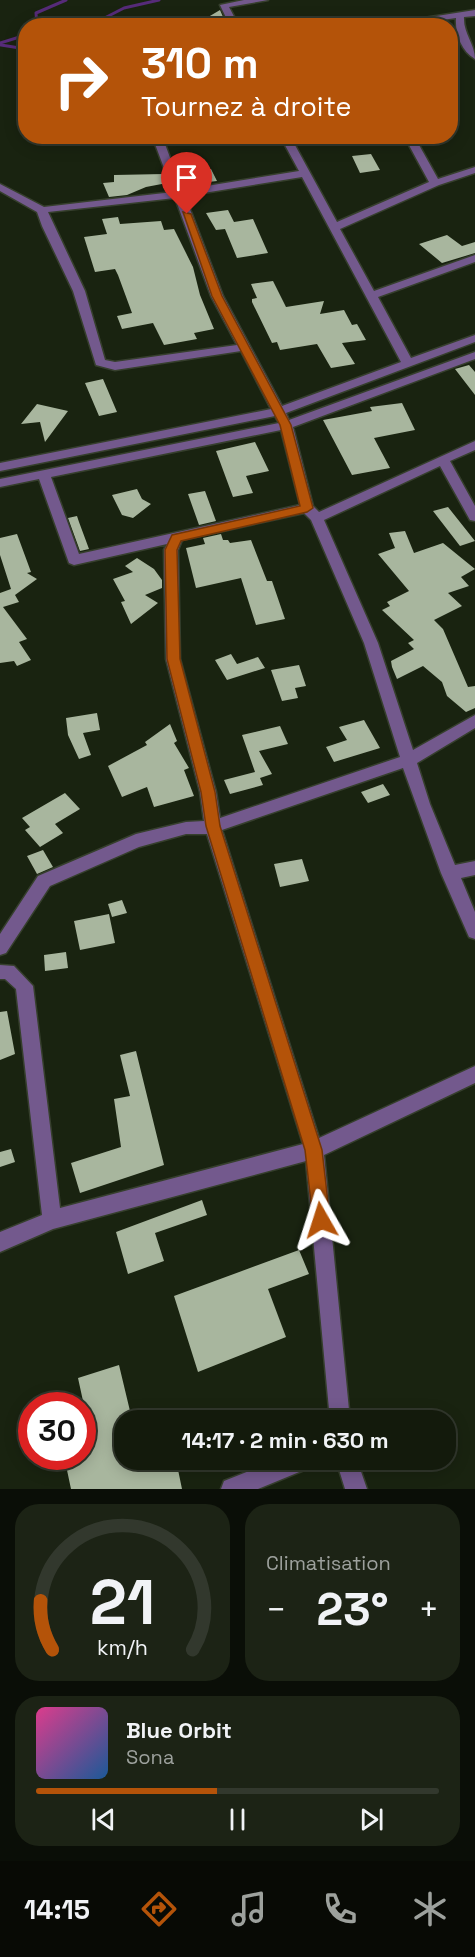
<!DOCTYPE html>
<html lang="fr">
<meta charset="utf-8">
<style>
:root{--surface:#131a0c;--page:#1c2315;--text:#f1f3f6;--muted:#9da19d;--line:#32382d;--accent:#b45309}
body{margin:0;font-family:"Space Grotesk",sans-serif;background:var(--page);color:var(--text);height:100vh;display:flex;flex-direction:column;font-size:22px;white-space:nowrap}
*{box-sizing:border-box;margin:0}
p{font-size:20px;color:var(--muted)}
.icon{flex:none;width:33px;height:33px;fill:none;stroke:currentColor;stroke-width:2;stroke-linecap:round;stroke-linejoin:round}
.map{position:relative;height:1489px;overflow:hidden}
.details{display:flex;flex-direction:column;gap:15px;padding:15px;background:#0a0e07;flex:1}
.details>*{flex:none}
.banner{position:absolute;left:18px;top:18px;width:440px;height:126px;border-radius:24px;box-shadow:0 3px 15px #0003,0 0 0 2px var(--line);background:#b45309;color:#fff;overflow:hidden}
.speed{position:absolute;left:18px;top:1392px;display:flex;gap:12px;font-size:30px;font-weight:700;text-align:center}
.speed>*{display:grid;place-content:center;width:78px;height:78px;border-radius:50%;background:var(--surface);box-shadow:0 3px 15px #0003,0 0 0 2px var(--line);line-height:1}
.speed .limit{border:9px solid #d22;background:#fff;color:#111}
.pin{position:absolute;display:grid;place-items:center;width:51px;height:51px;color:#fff;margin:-62px -26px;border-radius:50% 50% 50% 0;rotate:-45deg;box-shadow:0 0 6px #0007}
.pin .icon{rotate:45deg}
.me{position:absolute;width:66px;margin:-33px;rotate:354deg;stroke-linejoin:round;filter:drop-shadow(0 0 4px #0008)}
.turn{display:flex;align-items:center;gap:21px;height:126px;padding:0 24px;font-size:27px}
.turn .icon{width:78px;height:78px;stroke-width:2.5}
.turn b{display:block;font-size:42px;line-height:51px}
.big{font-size:45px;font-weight:800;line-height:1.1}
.details .widget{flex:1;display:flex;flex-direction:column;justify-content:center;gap:9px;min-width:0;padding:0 21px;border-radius:24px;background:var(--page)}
.details .dial{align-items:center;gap:0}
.dial svg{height:156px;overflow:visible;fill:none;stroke:var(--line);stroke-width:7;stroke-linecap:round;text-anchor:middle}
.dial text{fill:var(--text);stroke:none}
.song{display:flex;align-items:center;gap:18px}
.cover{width:72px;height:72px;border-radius:9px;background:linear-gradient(135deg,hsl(330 70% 55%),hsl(210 70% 35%))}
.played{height:6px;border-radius:3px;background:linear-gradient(90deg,var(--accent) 45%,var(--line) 45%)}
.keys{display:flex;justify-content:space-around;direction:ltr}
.heat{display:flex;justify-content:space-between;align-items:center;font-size:33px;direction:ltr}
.details .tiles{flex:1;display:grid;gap:15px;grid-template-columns:1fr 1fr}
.widget:last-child{grid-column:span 2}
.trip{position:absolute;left:114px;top:1410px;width:342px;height:60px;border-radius:24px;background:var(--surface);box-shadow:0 3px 15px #0003,0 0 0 2px var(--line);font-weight:800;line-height:60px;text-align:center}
.menu{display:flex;height:96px;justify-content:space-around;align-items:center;background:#080a05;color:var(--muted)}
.menu .icon{width:42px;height:42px}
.menu .selected{color:var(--accent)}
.menu b{font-size:27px;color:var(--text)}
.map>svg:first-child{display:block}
</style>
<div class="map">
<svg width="475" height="1489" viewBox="0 0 475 1489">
<rect width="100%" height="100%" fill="#192310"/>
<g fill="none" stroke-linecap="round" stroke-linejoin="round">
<path stroke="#562b79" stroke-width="3" d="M37 26 36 13 66 0
M89 26 124 8 159 0
M0 43 26 35
M1 45 26 49"/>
</g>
<path fill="#a8b69e" d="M220 10 227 26H193Z
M371 154 380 170 360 173 352 156Z
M211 169 217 181 200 183 194 171Z
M164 174 167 183 146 187 127 195 109 197 103 183 114 182V175Z
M228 210 234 222 253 219 268 253 237 258 225 229 216 230 206 213Z
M118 217 120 224 161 221 164 230 174 229 193 267 200 295 214 329 194 333 197 339 164 345 153 323 122 329 117 316 132 313 118 275 115 269 95 272 84 237 107 234 102 219Z
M447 235 462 246 475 242V253L442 263 419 244Z
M273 281 286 307 324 301 320 314 344 310 352 325 357 324 366 340 342 343 355 364 331 368 317 344 280 350 277 342 272 343 252 302V299L257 298 251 284Z
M469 365 475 372V395L455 369Z
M103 379 117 412 99 416 85 383Z
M402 403 415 430 374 438 390 468 352 475 323 420 372 411 370 407Z
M37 404 68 411 45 442 40 422 21 424Z
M255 442 269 471 246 476 253 493 233 497 216 451Z
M137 489 142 499 151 504 133 518 122 515 112 495Z
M205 491 216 521 199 525 188 494Z
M448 507 475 541 460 546 433 511Z
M77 516 79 522 89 549 80 551 68 518Z
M405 531 414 553 443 543 475 569 461 577 469 586 448 593 462 606 434 620 443 629 468 687 475 686V708L466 712 447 696 442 682 423 666 397 679 392 667 391 661 414 649 408 643 414 640 382 610 390 606 387 602 409 591 378 554 395 548 389 533Z
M17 534 31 572 27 573 37 579 15 595 19 602 3 607 27 639 19 642 31 660 17 666 14 661 0 663V593L11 589 0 555V538Z
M221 534 223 540H228L230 543 251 540 267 581H272L285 619 256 625 241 578 196 588 186 548 205 544 203 538Z
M137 558 154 569 162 580V588L145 595 158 603 131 624 121 602 125 601 113 579 133 572 125 566Z
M231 654 237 664 258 657 265 668 227 680 215 660Z
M299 665 306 686 295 688 298 698 282 701 271 670Z
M97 713 100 730 83 733 91 755 79 759 68 735 66 718Z
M364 720 380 748 334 762 326 747 347 740 339 727Z
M170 724 177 741 174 743 189 768 184 770 194 796 154 807 147 787 122 797 108 766 147 745 145 742Z
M280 726 288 744 259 751 272 774 260 778 263 785 230 794 224 780 255 772 242 735Z
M383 784 390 795 368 803 361 792Z
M65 793 80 809 55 824 63 833 40 847 25 830 30 827 22 818Z
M43 850 53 867 37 874 27 856Z
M302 859 309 881 280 887 274 864Z
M122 900 127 913 112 917 108 904Z
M109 914 115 943 80 950 74 921Z
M66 952 68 968 45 971 44 955Z
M7 1011 15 1054 0 1060V1012Z
M136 1051 164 1165 80 1193 71 1163 121 1147 114 1099 130 1096 120 1055Z
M11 1149 15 1162 0 1167V1152Z
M202 1200 207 1215 155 1233 164 1261 128 1274 116 1232Z
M299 1250 309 1274 268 1289 286 1337 198 1372 174 1296Z
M119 1365 130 1411V1420H124V1460H176L182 1489H71L64 1456H82L83 1401 78 1378Z"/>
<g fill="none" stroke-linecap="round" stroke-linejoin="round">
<defs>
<path id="street" d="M244 0H268L229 7 239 26H230L220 5Z
M475 10V16L464 17C463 33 475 44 475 59 461 51 455 33 456 18L400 26H373Z
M152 136H162L182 190 299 171 280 136H290L337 222 429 182 404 136H414L438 179 475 167V173L439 185 340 229 374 291 475 255V262L378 297 411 358 475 335V342L286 413 289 420 475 352V359L293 427 313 506 319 512 475 441V450L450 461 475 506V521L470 520 440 466 324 520 378 643 413 750 475 715V728L417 763 430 804 455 865 475 861V875L461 878 475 912V939L469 937 441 873 403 768 222 830 319 1138 475 1066V1083L324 1155 350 1420H330L306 1161 53 1229 0 1252V1232L42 1215 16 989 5 979H0V965L14 966 33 986 60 1208 303 1144 207 834H186L139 847 50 886 6 953 0 955V934L38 876 136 834 186 822 204 821 200 792 166 659 164 550 167 544 74 565 69 563 39 479 0 487V479L279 423 275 416 0 471V463L271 409 241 351 115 370 96 365 73 291 42 226 37 212 0 191V184L44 207 173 192ZM302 177 401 362 282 406 223 296 185 196ZM175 198 211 296 237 345 115 362 105 360 85 291 48 212ZM281 430 300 505 79 554 51 477ZM304 513 311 520 364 643 400 757 220 818 216 792 180 659 178 550 182 540Z
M277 1460H312L309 1468 258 1489H221L224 1481Z
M336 1460H357L367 1489H345Z"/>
</defs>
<use href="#street" stroke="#363f2d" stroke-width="3"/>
<use href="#street" fill="#73598d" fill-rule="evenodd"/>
</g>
<path fill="#b45309" stroke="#753606" stroke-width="1.5" d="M183 212 191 214 222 296 291 425 313 508 307 512 181 541 177 550 180 659 215 792 220 826 322 1150 330 1220 328 1226 321 1229 315 1226 313 1220 305 1150 206 826 201 792 167 659 165 550 172 535 300 506 280 425 212 296Z"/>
</svg>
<div class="speed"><div class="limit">30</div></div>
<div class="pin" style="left:187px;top:214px;background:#d93025"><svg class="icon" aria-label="arrive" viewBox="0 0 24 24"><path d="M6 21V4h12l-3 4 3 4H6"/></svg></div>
<svg class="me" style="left:321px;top:1220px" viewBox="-20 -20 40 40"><path d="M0-17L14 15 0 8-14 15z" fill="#b45309" stroke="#fff" stroke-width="4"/></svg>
<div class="trip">14:17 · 2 min · 630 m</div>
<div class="banner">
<div class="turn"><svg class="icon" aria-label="right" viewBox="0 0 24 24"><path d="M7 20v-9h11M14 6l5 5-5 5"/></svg><div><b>310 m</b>Tournez à droite</div></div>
</div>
</div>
<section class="details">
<div class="tiles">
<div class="widget dial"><svg viewBox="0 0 100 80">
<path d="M14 69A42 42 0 1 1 86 69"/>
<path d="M14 69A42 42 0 0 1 8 44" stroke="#b45309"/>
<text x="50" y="56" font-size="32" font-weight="700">21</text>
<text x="50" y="72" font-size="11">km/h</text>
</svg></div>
<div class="widget"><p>Climatisation</p>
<div class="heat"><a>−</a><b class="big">23°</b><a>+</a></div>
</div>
<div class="widget">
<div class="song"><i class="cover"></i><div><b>Blue Orbit</b><p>Sona</p></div></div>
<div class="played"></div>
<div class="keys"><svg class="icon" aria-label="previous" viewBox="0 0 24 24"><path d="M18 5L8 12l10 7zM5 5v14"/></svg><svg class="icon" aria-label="pause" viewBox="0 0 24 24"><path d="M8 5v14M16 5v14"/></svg><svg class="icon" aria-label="next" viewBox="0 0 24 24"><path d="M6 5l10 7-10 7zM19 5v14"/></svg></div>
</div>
</div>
</section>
<nav class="menu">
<b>14:15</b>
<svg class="icon selected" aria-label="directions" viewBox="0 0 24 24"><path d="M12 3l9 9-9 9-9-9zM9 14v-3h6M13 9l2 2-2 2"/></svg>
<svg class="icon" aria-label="music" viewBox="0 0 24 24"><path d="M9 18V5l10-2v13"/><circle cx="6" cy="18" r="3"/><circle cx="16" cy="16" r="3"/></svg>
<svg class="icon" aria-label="phone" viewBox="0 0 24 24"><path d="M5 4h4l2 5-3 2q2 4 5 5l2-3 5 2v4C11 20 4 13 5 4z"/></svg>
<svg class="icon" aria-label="climate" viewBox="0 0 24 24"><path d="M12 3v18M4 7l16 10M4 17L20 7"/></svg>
</nav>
